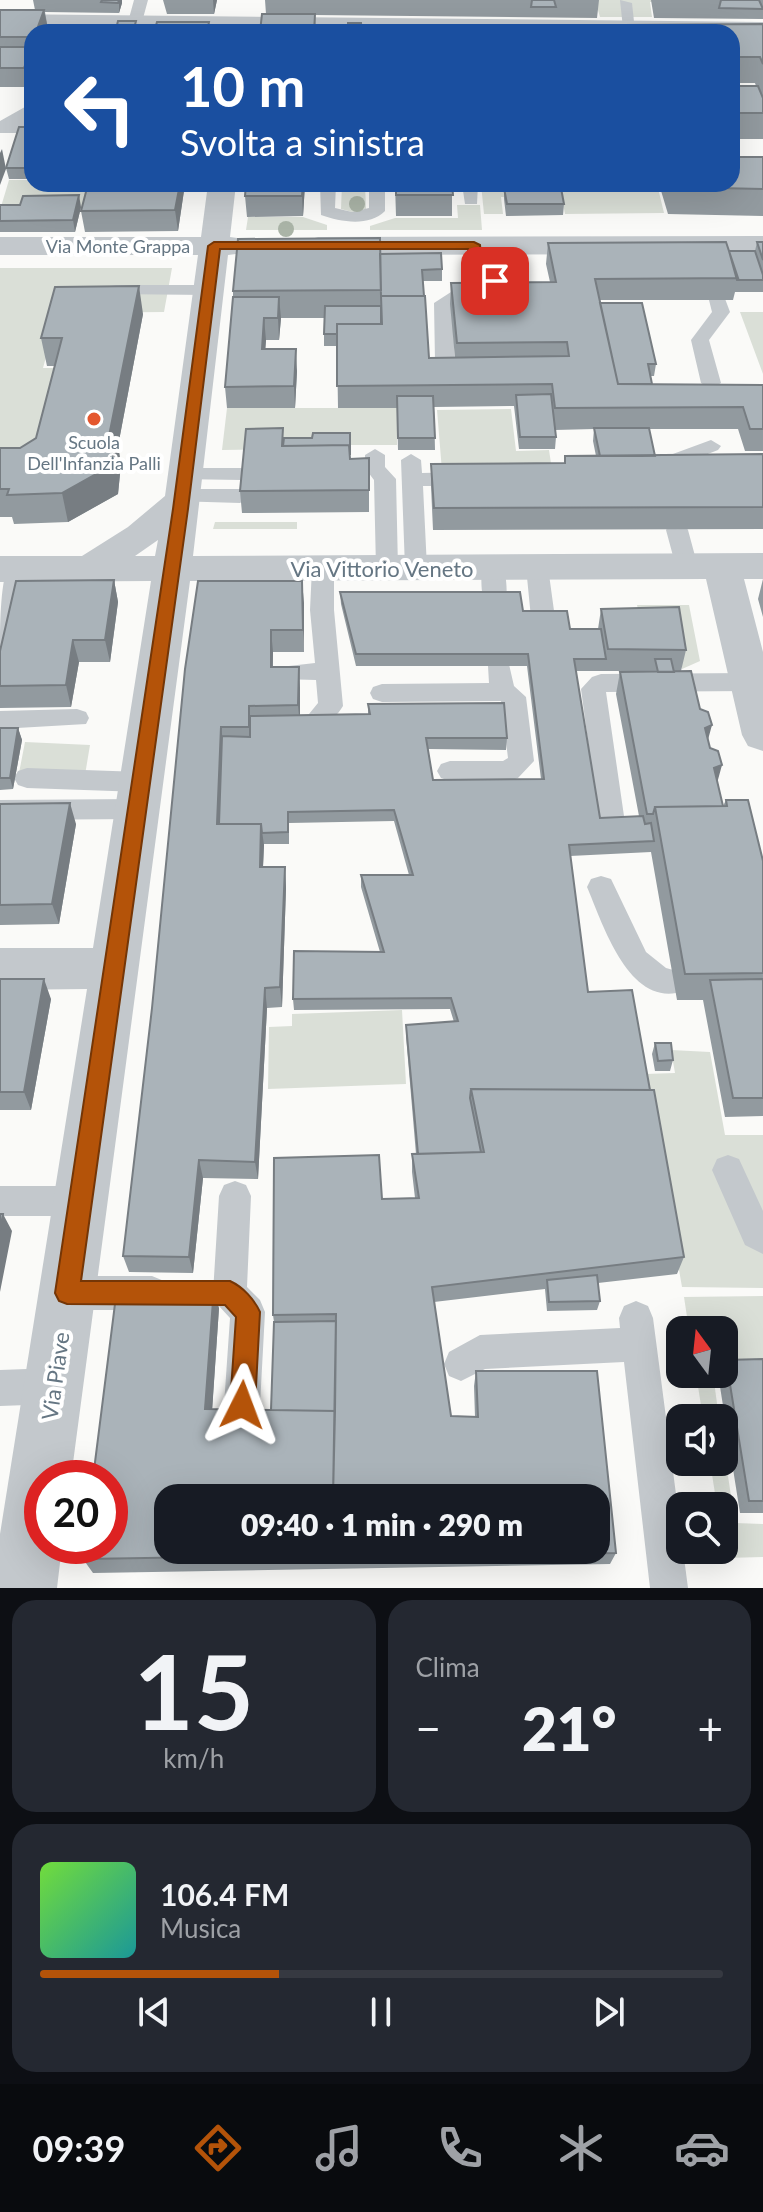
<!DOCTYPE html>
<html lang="it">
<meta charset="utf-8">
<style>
:root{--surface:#171b24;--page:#242831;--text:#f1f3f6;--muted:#9ea1a6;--line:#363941;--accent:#b45309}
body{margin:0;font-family:Lato,sans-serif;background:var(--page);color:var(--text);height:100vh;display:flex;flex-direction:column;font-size:30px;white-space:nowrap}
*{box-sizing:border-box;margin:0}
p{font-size:26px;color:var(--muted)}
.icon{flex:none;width:44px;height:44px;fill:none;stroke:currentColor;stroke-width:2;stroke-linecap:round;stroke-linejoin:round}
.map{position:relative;height:1588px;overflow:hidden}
.side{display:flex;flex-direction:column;gap:12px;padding:12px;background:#0d0f14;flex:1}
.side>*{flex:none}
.guide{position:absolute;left:24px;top:24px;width:716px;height:168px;border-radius:24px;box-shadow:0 8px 32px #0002;background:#1a4fa0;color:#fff;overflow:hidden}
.needle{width:52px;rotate:345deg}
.buttons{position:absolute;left:666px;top:1316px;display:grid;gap:16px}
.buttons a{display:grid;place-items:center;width:72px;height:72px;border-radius:16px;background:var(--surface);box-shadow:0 8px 32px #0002;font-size:40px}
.speed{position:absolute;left:24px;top:1460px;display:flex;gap:16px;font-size:40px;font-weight:700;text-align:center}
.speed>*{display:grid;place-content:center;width:104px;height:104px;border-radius:50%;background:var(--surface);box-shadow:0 8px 32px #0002;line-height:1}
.speed .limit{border:12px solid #d22;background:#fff;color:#111}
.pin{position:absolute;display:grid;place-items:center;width:68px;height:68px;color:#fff;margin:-34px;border-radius:16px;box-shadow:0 4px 12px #0006}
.me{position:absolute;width:88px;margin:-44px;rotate:3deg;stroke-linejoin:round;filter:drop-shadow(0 0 6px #0008)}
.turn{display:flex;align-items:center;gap:28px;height:168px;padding:0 24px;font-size:36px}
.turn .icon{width:104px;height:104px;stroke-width:2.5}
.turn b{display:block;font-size:56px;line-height:68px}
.big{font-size:60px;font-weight:800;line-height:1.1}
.side .widget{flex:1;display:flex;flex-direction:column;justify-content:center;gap:12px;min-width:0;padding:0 28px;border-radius:24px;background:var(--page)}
.side .dial{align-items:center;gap:0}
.dial b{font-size:104px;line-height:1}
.song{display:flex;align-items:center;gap:24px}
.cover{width:96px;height:96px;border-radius:12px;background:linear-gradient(135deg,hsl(100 70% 55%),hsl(180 70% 35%))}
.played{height:8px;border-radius:4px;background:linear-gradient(90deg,var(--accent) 35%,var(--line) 35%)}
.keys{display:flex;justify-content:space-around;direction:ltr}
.heat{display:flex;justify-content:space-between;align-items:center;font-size:44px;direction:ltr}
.side .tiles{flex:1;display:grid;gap:12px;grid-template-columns:1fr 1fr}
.widget:last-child{grid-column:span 2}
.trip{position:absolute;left:154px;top:1484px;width:456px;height:80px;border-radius:24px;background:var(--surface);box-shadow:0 8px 32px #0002;font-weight:800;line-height:80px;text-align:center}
.dock{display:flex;height:128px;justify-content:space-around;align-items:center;background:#090b0e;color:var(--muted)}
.dock .icon{width:56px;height:56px}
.dock .current{color:var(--accent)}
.dock b{font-size:36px;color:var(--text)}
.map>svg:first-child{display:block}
</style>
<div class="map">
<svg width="763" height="1588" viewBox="0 0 763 1588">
<rect width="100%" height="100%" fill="#fafaf8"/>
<path fill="#dadfd7" d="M595 0H746L650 2 652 17H600Z
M9 180H32V184H104L102 190 115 206 24 207 0 210Z
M342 184H365L366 209 352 212 341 209Z
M481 184H657L664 213 565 214 562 198 501 197 503 214H484Z
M457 205H480L482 230H370V226L395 218H458Z
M248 217H303L327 225V230H246Z
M0 268H172L164 312 58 313 43 368H62L39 463 0 474Z
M740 312H763V374Z
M227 408H397V445H313L312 449 222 450Z
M511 409 516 451 549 450 552 470 442 471 437 410Z
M215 522H297V529H213Z
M637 605H689L700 661 682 669 675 627H642Z
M25 742 90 745 85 775 19 773Z
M402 1010 406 1084 268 1089 269 1027 292 1026V1014Z
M671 1050 710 1052 725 1135H763V1288L682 1287 645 1074 675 1073Z
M763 1296V1367L724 1368V1330H689L684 1297Z
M696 1374H713L719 1418H703Z
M724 1449 735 1523 763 1524V1557L725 1558 724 1506H717L710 1462H724Z"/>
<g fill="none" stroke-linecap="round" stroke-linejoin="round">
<path fill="#c3c8cc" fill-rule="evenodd" d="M134 0H148L142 22 135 26 128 22Z
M620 0 632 3 635 31 623 28Z
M320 184H336L335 208 352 212 369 208V184H385V211C369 227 341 222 321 215Z
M462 184H478L477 204H465Z
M474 240 483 245 485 276H513L522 281 513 286 482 287 452 305 455 361 452 365H438L435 361 434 303 468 281 465 245Z
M116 285H208L217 290 208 295 110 294 107 290 110 286Z
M718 295 724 296 730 312 709 340 721 383 711 389 701 383 691 340 712 312 709 300Z
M711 440 721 446 718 450 677 466 672 481H658L654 470 662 458Z
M375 449 385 455V467L396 479 398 568 395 573H379L376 568 374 480 365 468V455Z
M411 454 421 460 422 473 464 472 475 479 464 486H423L427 568 424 573H408L405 568 401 460Z
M185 468H241L251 474 241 480 178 479 175 474Z
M182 489H240L251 496 240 503 174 501 171 496 174 491Z
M677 523 685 525 688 530 698 567 695 572H679L676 567 666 530 669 525Z
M493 560 501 562C507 573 509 598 503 610H487C481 598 479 573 485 562Z
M537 560 545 562 548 567 555 618 551 624H535L531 618 526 567 529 562Z
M323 561 331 563 334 568V610L343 706C336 718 326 725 312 720L309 714 318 703 316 680 280 679 277 673 280 667 315 663 310 610 312 568 315 563Z
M16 562 24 564 27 569 12 645 8 651 0 653C0 626 0 588 8 564Z
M500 658 508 660 514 686 526 697 534 761 518 778 509 781H450L441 778 437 771 441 764 450 761H503L508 758 501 701 382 702 373 699 370 693 373 687 382 684 489 683 488 666 492 660Z
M750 673 759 676 762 682 759 688 750 691 606 692 624 816 620 823 611 826 602 823 598 816 581 689 592 677 601 674Z
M77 709 86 712 89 718 86 724 0 729V711Z
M27 768 141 772 150 775 154 782 150 789 141 792 27 788 18 785 14 778 18 771Z
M137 799 146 802 150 809 146 816 137 819 0 820V800Z
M601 876 611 879 646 952 666 968 684 973 688 982 684 991C629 1010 603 924 587 887L591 879Z
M728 1155 739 1159 763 1211V1254L745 1245 712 1170 717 1159Z
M235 1181 246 1185 251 1196 247 1287 260 1300 265 1312 260 1405 255 1418 242 1423 229 1418 224 1405 230 1318 218 1305 213 1293 219 1196 224 1185Z
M0 1186H81L92 1190 97 1201 92 1212 81 1216H0Z
M67 1276H152L164 1281 169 1293 164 1305 152 1310H67L55 1305 50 1293 55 1281Z
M636 1301 648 1306 653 1318 680 1525V1550H683L688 1588H650L624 1362 485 1369 461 1381 449 1376 444 1364 449 1352 480 1335 620 1328 619 1318 624 1306Z
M54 1368 66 1374 72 1386 66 1398 54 1404 0 1406V1370Z"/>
<path fill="#c3c8cc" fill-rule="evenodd" d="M0 14 763 22V36H732V32L0 28Z
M32 103V123L17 133H0V121Z
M208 184H236L230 237 252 240 257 246 252 252 228 255 193 556 763 553V579H744L763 652V751L748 746 742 735 706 579 190 581 71 1478H42V1546H62L57 1588H0V1534L87 989 0 990V948H93L151 581 0 582V556H82L128 527 165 496 198 255H0V237H201ZM158 540 155 556H135Z
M763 236V254L318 255 308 252 303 246 308 240 318 237Z"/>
</g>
<g fill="#aab4a7">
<circle cx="357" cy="204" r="8"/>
<circle cx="286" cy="229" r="8"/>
</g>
<path fill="#929a9f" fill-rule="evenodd" d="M33 0H122V3L119 13 45 12 48 29 47 32H32V76L27 87H0V10H35Z
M163 0H217L214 14H167Z
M265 0H599L597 18 315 15 316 32 266 14Z
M651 0H763V19L654 18Z
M763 24V139H732V86H756L755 83H732V32H623L624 25Z
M32 127V179H9L6 168Z
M763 157V216L668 214 659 184H732Z
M108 184H185L178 231 85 232 81 211 108 188Z
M246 184H305L303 216 247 217 245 196Z
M395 184H452V216H396Z
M504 188 564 204 563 215 506 216 504 199Z
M0 205 81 207 75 232H0Z
M757 242H763V292H735L733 300H599L600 303 656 364 654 376H650L652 384 763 385V451H745L738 429H649L655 456 763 454V529L433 530 431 486V464L564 463 565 456H596L593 441 594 429 555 430 556 437 555 449H519L514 406 434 407 435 450H398L397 408H338L337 346H324V318H281L279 340H266L265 349 297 371 295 408H227L225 387 233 297V291L380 254 442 269V281H423L429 358H455L450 304 451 283 550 282 546 264 548 243 755 251Z
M143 314 118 446 121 464 118 494 68 522 14 524 12 517H0V448H20L36 438 55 366H47L41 338Z
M284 438 350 459 369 458V512L242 513 240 491Z
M763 579V617L758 599Z
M114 580 118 602 110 662H79L71 707 0 708V651Z
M302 581 304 652H273V667H299L300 715 368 714V704L507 738 506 750 428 749 433 780 541 779 527 666H356L341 604 340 592 523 611 570 629H598L601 609 686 650 681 671 708 740 723 806 726 800 763 861V1116L725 1117 703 1000H677L651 852 570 856 588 992 650 1090 684 1257 677 1274 598 1283 600 1301 597 1310 547 1311 545 1289 434 1302 451 1416 475 1417 474 1386 476 1371 616 1553 610 1564 93 1573 83 1559 219 1308 212 1410H271L274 1322 273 1315 382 1199 415 1198 412 1172V1154H416L406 1036V1025L454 1022 450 1009 294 1010 293 999 380 952 361 887V875H409L394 821 289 823V844H264L263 867H285L286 888 282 1007 267 1008 258 1179 203 1178 193 1273 129 1272 123 1256 152 1008 185 669ZM576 671H653L620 672 616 694 639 816 600 818Z
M0 728H18L22 740 13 789 0 790Z
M0 804 76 824 59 924 0 925Z
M0 979 51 999 31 1110H0Z
M655 1043 673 1060 670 1071H655L652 1054Z
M763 1359V1513H740L718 1374H724V1364L726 1360Z"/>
<path fill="#777d82" d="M119 0H122V3L119 13Z
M213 0H217L214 14Z
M44 10 48 29 47 32H36Z
M32 47V76L27 87 24 68Z
M2 149 6 169 0 185V153Z
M180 184H185L178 231 175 210Z
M303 184H305L303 216 302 196Z
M79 195 81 207 75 232 73 220Z
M139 286 143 314 118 446 121 464 118 494 68 522 62 493 109 436Z
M279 297 281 318 279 340 278 318Z
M264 318 266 340 264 371 262 349Z
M296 349 297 371 295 408 294 386Z
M114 580 118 602 110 662 105 640Z
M302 581 304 603V652L303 630Z
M271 630 273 652 272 689 271 667Z
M73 640 79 662 71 707 66 685Z
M299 667 300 688V727L298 705Z
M712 725 706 747 705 728Z
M221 727 224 748 220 833 217 824Z
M18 728 22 740 13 789 10 778Z
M722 765 716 787 714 768Z
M70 803 76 824 59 924 52 904Z
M261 824 264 845 262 888 260 867Z
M285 867 286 888 282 1007 280 987Z
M44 979 51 999 31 1110 24 1092Z
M265 988 267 1008 258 1179 255 1162Z
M199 1160 203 1178 193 1273 189 1257Z
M3 1214 12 1231 0 1292V1230Z
M214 1287 219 1308 211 1427 205 1409Z"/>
<path fill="#aab3b9" stroke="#777d82" stroke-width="2" d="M102 0H119L118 3 101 2Z
M532 0H554L556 7H531Z
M721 0H759L763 9 719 8Z
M0 10H44L36 32H32V37H0Z
M262 14H315L314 32H260Z
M118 21H136L133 32H87L91 25H117Z
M157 22H209L207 32H154Z
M348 23H361L362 32H348Z
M763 24V64L760 57H733L732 32H626L624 25Z
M383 29H436L437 32H383Z
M0 47H32L24 68H0Z
M732 86H758L763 98V113H732Z
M19 127H32V168H6Z
M732 157H763V189L672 187 671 184H732Z
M129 184H180L175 210 81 211 87 188H128Z
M246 184H303L302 196H245Z
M396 184H452L453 195H396Z
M504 188H561L564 204H507Z
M79 195 73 220 0 221V205H20L23 196Z
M380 238 381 290 233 291 238 239Z
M726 242 738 278 595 279 618 384 763 385V429H750L743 407 555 408 552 384 337 386V324H382L381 296H425L429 358 569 356 567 342 457 343 451 283 556 282 548 243Z
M757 242H763V260Z
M729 251H755L763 275V280H737Z
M441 253 442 269 422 270 424 296H381L380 254Z
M139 286 109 436H116L112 465 62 493 7 495 9 489H0V448H20L36 438 62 338H41L55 287Z
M233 297H279L278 318H264L262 349H296L294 386 225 387Z
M600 303H642L656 364H648L652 384H618Z
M325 306H381V324H337V334H324Z
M551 394 556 437H520L516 395Z
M397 396H433L435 438H398Z
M283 428 282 446 349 445 350 459 369 458V490L240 491 246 429Z
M594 428H649L655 456H600Z
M313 433H350V455L349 445 283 446 284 438H312Z
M763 454V507L434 508 431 464 565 463V456Z
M114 580 105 640H73L66 685 0 686V651L16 581Z
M198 581H302L303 630H271V667H299L298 705 249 706V727H221L217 824H261L260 867H285L280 987 265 988 255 1162 199 1160 189 1257 123 1256 152 1008 185 669Z
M340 592H520L523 611H567L570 629H601L606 659H574L600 818 643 816 645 824 651 823 654 841 569 845 588 992 632 990 650 1090 471 1089 470 1098 481 1152 418 1154 406 1025 458 1021 451 998 293 999 294 951 384 952 361 875H413L394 810 288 812V832L262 833 261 824H219L222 736 250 737V716L370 714 368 704 504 703 507 738H426L433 780 544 779 528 654H356Z
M679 607 686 650 608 649 601 609Z
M655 659H671L674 672H658Z
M691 671 700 709 708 712 712 725 705 728 710 748 718 751 722 765 714 768 723 806 655 807 653 814H647L620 672Z
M0 728H18L10 778H0Z
M726 800H748L763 861V973L685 974 655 807 727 806Z
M70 803 52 904 0 905V804Z
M0 979H44L24 1092H0Z
M763 979V1098H733L710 980Z
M655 1043H671L673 1060 658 1061Z
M471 1089 654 1090 684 1257 432 1287 451 1416 478 1417 476 1371H597L616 1553 332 1558V1550H596V1498H333L336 1314 273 1315 274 1158 379 1155 382 1199 419 1198 412 1154 484 1152Z
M0 1214H3L0 1230Z
M597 1275 600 1301 549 1302 547 1280Z
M214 1287 205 1409 335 1411 333 1498H168V1550H332V1555L83 1559 84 1546H110V1478H93L117 1288Z
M336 1321 335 1411 271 1410 274 1322Z
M763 1359V1501H749L726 1360Z"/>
<path fill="#b45309" stroke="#753606" stroke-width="2" d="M214 242H474L480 245 483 278H495L502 281 495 285 473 284 468 249H220L188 509 81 1281H230C243 1287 254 1299 260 1312L255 1405 251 1414 242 1418 233 1414 230 1405 236 1317 225 1305 67 1304 59 1301 55 1293 173 509 208 246Z"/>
<circle fill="#e4572e" stroke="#fff" stroke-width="3" cx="94" cy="419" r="8"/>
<g text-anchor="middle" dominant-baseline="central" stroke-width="8" stroke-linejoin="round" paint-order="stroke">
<g font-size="18" fill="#657683" stroke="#fff">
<text x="118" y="246">Via Monte Grappa</text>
</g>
<g font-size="18" fill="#657683" stroke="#fff">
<text x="94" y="442">Scuola<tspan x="94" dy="21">Dell'Infanzia Palli</tspan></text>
</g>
<g font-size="22" fill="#657683" stroke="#fff">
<text x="382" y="568">Via Vittorio Veneto</text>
<text transform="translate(55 1376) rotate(-82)">Via Piave</text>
</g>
</g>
</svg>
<div class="buttons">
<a><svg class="needle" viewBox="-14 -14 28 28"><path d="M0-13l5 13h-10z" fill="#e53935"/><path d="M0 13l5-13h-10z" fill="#9ea1a6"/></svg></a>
<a><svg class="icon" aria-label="sound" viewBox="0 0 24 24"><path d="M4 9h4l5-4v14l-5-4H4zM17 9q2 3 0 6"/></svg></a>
<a><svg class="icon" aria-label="search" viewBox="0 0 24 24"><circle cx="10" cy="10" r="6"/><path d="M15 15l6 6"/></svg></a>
</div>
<div class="speed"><div class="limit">20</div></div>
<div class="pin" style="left:495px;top:281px;background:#d93025"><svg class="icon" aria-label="arrive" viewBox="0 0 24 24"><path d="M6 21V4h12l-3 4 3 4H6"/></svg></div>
<svg class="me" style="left:242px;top:1405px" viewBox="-20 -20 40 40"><path d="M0-17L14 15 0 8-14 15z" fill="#b45309" stroke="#fff" stroke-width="4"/></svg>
<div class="trip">09:40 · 1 min · 290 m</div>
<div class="guide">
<div class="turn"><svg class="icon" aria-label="left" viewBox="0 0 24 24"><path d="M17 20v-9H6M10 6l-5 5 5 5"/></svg><div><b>10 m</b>Svolta a sinistra</div></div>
</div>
</div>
<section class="side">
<div class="tiles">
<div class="widget dial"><b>15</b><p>km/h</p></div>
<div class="widget"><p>Clima</p>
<div class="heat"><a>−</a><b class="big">21°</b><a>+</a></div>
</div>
<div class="widget">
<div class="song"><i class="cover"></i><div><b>106.4 FM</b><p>Musica</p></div></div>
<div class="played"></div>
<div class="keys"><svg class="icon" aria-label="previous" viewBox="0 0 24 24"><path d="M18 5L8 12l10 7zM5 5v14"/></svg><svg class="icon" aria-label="pause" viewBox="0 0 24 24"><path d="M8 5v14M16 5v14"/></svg><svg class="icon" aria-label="next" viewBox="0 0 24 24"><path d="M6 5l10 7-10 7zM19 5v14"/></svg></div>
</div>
</div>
</section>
<nav class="dock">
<b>09:39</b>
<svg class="icon current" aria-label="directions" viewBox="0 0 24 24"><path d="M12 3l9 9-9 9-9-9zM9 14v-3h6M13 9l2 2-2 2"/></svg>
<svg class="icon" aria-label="music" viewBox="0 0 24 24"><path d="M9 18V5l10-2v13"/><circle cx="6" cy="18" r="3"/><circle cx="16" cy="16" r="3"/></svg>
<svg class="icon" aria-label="phone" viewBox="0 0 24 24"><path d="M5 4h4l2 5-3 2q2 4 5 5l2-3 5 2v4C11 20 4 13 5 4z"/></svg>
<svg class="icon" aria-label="climate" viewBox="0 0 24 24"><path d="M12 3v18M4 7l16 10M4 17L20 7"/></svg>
<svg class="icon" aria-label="car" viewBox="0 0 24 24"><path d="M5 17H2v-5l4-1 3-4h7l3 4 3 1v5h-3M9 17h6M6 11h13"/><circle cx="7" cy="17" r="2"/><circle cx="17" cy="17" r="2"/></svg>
</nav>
